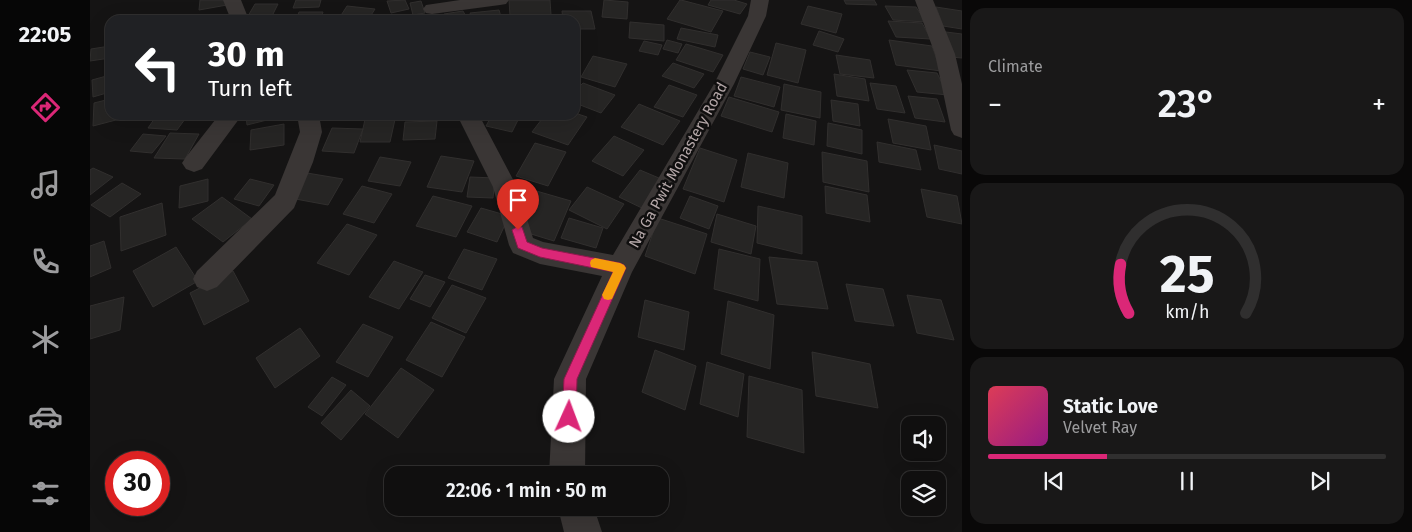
<!DOCTYPE html>
<meta charset="utf-8">
<style>
:root{--surface:#100f0f;--page:#191818;--text:#f1f3f6;--muted:#9c9c9e;--line:#302f2f;--accent:#db2777}
body{margin:0;font-family:"Fira Sans",sans-serif;background:var(--page);color:var(--text);height:100vh;display:flex;flex-direction:column;font-size:19px;white-space:nowrap}
*{box-sizing:border-box;margin:0}
p{font-size:16px;color:var(--muted)}
.icon{flex:none;width:28px;height:28px;fill:none;stroke:currentColor;stroke-width:2;stroke-linecap:round;stroke-linejoin:round}
.map{position:relative;flex:1;overflow:hidden}
.panel{display:flex;flex-direction:column;gap:8px;padding:8px;background:#090808;width:450px}
.panel>*{flex:none}
.banner{position:absolute;left:15px;top:15px;width:475px;height:105px;border-radius:15px;box-shadow:0 5px 20px #0002,0 0 0 1px var(--line);background:#202124;color:#fff;overflow:hidden}
.buttons{position:absolute;left:811px;top:416px;display:grid;gap:10px}
.buttons a{display:grid;place-items:center;width:45px;height:45px;border-radius:10px;background:var(--surface);box-shadow:0 5px 20px #0002,0 0 0 1px var(--line);font-size:25px}
.speed{position:absolute;left:15px;top:451px;display:flex;gap:10px;font-size:25px;font-weight:700;text-align:center}
.speed>*{display:grid;place-content:center;width:65px;height:65px;border-radius:50%;background:var(--surface);box-shadow:0 5px 20px #0002,0 0 0 1px var(--line);line-height:1}
.speed .limit{border:8px solid #d22;background:#fff;color:#111}
.pin{position:absolute;display:grid;place-items:center;width:42px;height:42px;color:#fff;margin:-51px -21px;border-radius:50% 50% 50% 0;rotate:-45deg;box-shadow:0 0 5px #0007}
.pin .icon{rotate:45deg}
.me{position:absolute;width:55px;margin:-28px;rotate:2deg;stroke-linejoin:round;filter:drop-shadow(0 0 4px #0008)}
.turn{display:flex;align-items:center;gap:18px;height:105px;padding:0 20px;font-size:22px}
.turn .icon{width:65px;height:65px;stroke-width:2.5}
.turn b{display:block;font-size:35px;line-height:42px}
.big{font-size:38px;font-weight:600;line-height:1.1}
.panel .card{flex:1;display:flex;flex-direction:column;justify-content:center;gap:8px;min-width:0;padding:0 18px;border-radius:15px;background:var(--page)}
.panel .dial{align-items:center;gap:0}
.dial svg{height:130px;overflow:visible;fill:none;stroke:var(--line);stroke-width:7;stroke-linecap:round;text-anchor:middle}
.dial text{fill:var(--text);stroke:none}
.song{display:flex;align-items:center;gap:15px}
.cover{width:60px;height:60px;border-radius:8px;background:linear-gradient(135deg,hsl(350 70% 55%),hsl(310 70% 35%))}
.played{height:5px;border-radius:2px;background:linear-gradient(90deg,var(--accent) 30%,var(--line) 30%)}
.keys{display:flex;justify-content:space-around;direction:ltr}
.heat{display:flex;justify-content:space-between;align-items:center;font-size:28px;direction:ltr}
.trip{position:absolute;left:294px;top:466px;width:285px;height:50px;border-radius:15px;background:var(--surface);box-shadow:0 5px 20px #0002,0 0 0 1px var(--line);font-weight:600;line-height:50px;text-align:center}
main{display:flex;flex:1;min-height:0}
.dock{display:flex;flex-direction:column;width:90px;justify-content:space-around;align-items:center;background:#060606;color:var(--muted)}
.dock .icon{width:35px;height:35px}
.dock .on{color:var(--accent)}
.dock b{font-size:22px;color:var(--text)}
.map>svg:first-child{display:block}
</style>
<main>
<nav class="dock">
<b>22:05</b>
<svg class="icon on" aria-label="directions" viewBox="0 0 24 24"><path d="M12 3l9 9-9 9-9-9zM9 14v-3h6M13 9l2 2-2 2"/></svg>
<svg class="icon" aria-label="music" viewBox="0 0 24 24"><path d="M9 18V5l10-2v13"/><circle cx="6" cy="18" r="3"/><circle cx="16" cy="16" r="3"/></svg>
<svg class="icon" aria-label="phone" viewBox="0 0 24 24"><path d="M5 4h4l2 5-3 2q2 4 5 5l2-3 5 2v4C11 20 4 13 5 4z"/></svg>
<svg class="icon" aria-label="climate" viewBox="0 0 24 24"><path d="M12 3v18M4 7l16 10M4 17L20 7"/></svg>
<svg class="icon" aria-label="car" viewBox="0 0 24 24"><path d="M5 17H2v-5l4-1 3-4h7l3 4 3 1v5h-3M9 17h6M6 11h13"/><circle cx="7" cy="17" r="2"/><circle cx="17" cy="17" r="2"/></svg>
<svg class="icon" aria-label="filters" viewBox="0 0 24 24"><path d="M4 7h16M4 17h16"/><circle cx="9" cy="7" r="2"/><circle cx="15" cy="17" r="2"/></svg>
</nav>
<div class="map">
<svg width="872" height="532" viewBox="0 0 872 532">
<rect width="100%" height="100%" fill="#151414"/>
<path fill="#262524" stroke="#312f2e" d="M110 0H137V5L109 10Z
M206 0H231L229 7 203 8Z
M315 0 319 9 301 13 297 1Z
M419 0H460L461 15 420 16Z
M514 0 538 2 537 19 512 17Z
M590 0H591L633 11 621 32 577 19Z
M621 0H644L657 4 650 14 618 5Z
M754 0H784L787 5 756 4Z
M331 1 335 13 323 15 320 3Z
M165 4H188L182 16H158Z
M257 6 285 9 278 20H248Z
M718 6 752 14 746 33 711 24Z
M795 6 826 7 836 22 803 20Z
M846 7 872 11V29L853 26Z
M409 10 412 20H382L380 13Z
M373 11 378 20H357L354 14Z
M472 11H501L505 29H485V20H473Z
M209 12H233L230 20H206Z
M463 17V20H432V18Z
M798 21 832 23 841 39 806 37Z
M540 22 574 25V41L539 38Z
M591 28 628 35 625 47 587 39Z
M729 31 754 39 748 52 723 45Z
M848 31 872 34V58L861 57Z
M577 40 592 44 588 53 573 49Z
M799 40 842 46 851 71 806 65Z
M554 41 572 45 568 55 549 51Z
M686 43 716 50 708 83 677 75Z
M596 44 633 55 623 72 586 60Z
M20 46V58L0 61 1 49Z
M660 52 680 57 673 75 653 69Z
M746 55 780 60 784 78 750 74Z
M503 56 537 64 525 87 491 77Z
M583 63 614 74 604 88 572 76Z
M817 70 847 73 858 95 827 92Z
M744 74 775 79 779 101 747 96Z
M20 75V92L3 97 2 80Z
M651 77 690 87 684 107 644 96Z
M493 83 525 95 511 113 485 103V91Z
M780 83 806 86 815 113 787 109Z
M694 84 731 92 730 118 691 110Z
M579 85 607 95 593 117 564 107Z
M818 96 847 99 855 122 825 118Z
M639 97 689 112 682 132 631 116Z
M20 99V115H45L3 126 4 103Z
M741 100 768 104 770 126 743 121Z
M549 104 590 121 573 145 531 127Z
M485 113 497 117 478 145 442 132 455 115H485Z
M696 114 726 121 724 145 693 138Z
M67 115H98L87 130 58 128Z
M156 115H189V117L157 125Z
M276 115H306L300 142H270Z
M312 115H343V117L312 119Z
M402 115H416L429 118 422 132 396 126Z
M798 119 836 126 841 150 803 143Z
M347 121 345 139 313 140 315 122Z
M738 123 772 130V154L737 146Z
M194 124V145L160 150 161 130Z
M242 128 273 129 264 153 232 151Z
M80 133 109 134 95 159 64 158Z
M53 134 76 136 62 153 40 151Z
M524 136 554 150 533 176 502 161Z
M787 142 826 150 831 170 789 162Z
M445 143 476 152 458 186 426 176Z
M844 145 872 151V174L849 169Z
M610 148 647 160 634 202 593 189Z
M732 152 777 161 779 192 733 182Z
M658 153 698 163 694 198 651 187Z
M351 156 384 161 372 192 337 187Z
M290 157 321 162 310 186 278 181Z
M3 168 23 177 0 195V170Z
M550 170 576 181 556 210 529 197Z
M217 173 253 179 238 205 200 198Z
M380 177 405 178 403 198 377 197Z
M118 179V201L89 208 90 186Z
M160 179 184 185 169 206 144 199Z
M32 183 51 194 20 217 1 205Z
M272 186 302 194 284 223 253 214Z
M735 186 777 195 780 222 736 213Z
M497 187 534 204 517 229 479 210Z
M436 188 481 201 464 241 428 230 436 215 425 212Z
M831 189 867 196 872 224 837 217Z
M343 196 382 206 366 237 326 226Z
M600 196 628 206 619 229 590 218Z
M132 197 162 219 133 242 102 219Z
M72 203 76 235 31 251 30 217Z
M668 206 712 216V254L667 243Z
M391 208 419 216 407 242 377 232Z
M627 214 666 226 661 254 621 242Z
M479 218 513 228 506 248 471 238Z
M568 218 617 234 605 274 555 256Z
M257 224 287 235 259 275 227 263Z
M14 241 21 268 0 277V246Z
M86 247 108 281 63 307 43 271Z
M374 249 407 259 392 290 358 278Z
M629 249 670 259 668 301 624 289Z
M679 257 727 262 738 309 687 304Z
M304 261 333 272 309 309 279 297Z
M143 271 159 301 114 325 100 293Z
M335 275 355 282 340 307 320 299Z
M756 284 793 289 804 326 765 321Z
M362 285 396 298 376 333 342 318Z
M817 295 851 300 864 340 827 333Z
M34 297 30 330 0 339V306Z
M555 300 599 312 594 350 548 337Z
M638 301 684 315 680 369 631 354Z
M341 322 375 337 352 377 316 360Z
M273 324 303 337 278 377 246 362Z
M210 328 230 356 185 388 166 358Z
M565 350 606 366 595 410 552 392Z
M722 352 780 364 788 408 726 396Z
M617 362 654 374 648 417 610 404Z
M311 368 344 390 308 438 275 414Z
M659 376 712 390 714 453 657 437Z
M242 377 256 385 232 416 218 407Z
M261 390 280 406 251 440 231 423Z"/>
<g fill="none" stroke-linecap="round" stroke-linejoin="round">
<path fill="#3a3635" fill-rule="evenodd" d="M133 0H151L159 20H141Z
M370 0H419L416 4 410 5 342 14 336 13 333 9 336 5Z
M661 0H679L676 16 644 84 542 272 496 379 495 475H459L464 379 512 276 450 264 423 253 419 245 403 187 367 115H389L427 187 443 238 453 242 523 255 624 84 658 16Z
M825 0H843L865 54 872 84V138L864 135 861 130 845 54Z
M129 115H152L112 169 104 172 96 169 92 163 96 157Z
M207 115H229L232 132 223 162 204 208 127 287 117 291 107 287 103 279 107 271 185 195 210 132Z
M468 508H504L512 532H474Z"/>
</g>
<path fill="#db2777" stroke="#8e194d" d="M428 226 432 227 437 242 452 248 530 263 534 265 536 268 487 379 486 417 484 422 479 424 474 422 472 417 474 379 523 272 450 257 428 248 422 230Z"/>
<path fill="#f59e0b" d="M505 258 530 263 534 265 536 268 522 299 518 300 514 299 512 295 523 272 501 267 500 263 501 260Z"/>
<g text-anchor="middle" dominant-baseline="central" stroke-width="5" stroke-linejoin="round" paint-order="stroke">
<g font-size="15" fill="#b4a7a8" stroke="#100f0f">
<text transform="translate(588 165) rotate(-61)">Na Ga Pwit Monastery Road</text>
</g>
</g>
</svg>
<div class="buttons">
<a><svg class="icon" aria-label="sound" viewBox="0 0 24 24"><path d="M4 9h4l5-4v14l-5-4H4zM17 9q2 3 0 6"/></svg></a>
<a><svg class="icon" aria-label="layers" viewBox="0 0 24 24"><path d="M12 4l9 5-9 5-9-5zM3 14l9 5 9-5"/></svg></a>
</div>
<div class="speed"><div class="limit">30</div></div>
<div class="pin" style="left:428px;top:230px;background:#d93025"><svg class="icon" aria-label="arrive" viewBox="0 0 24 24"><path d="M6 21V4h12l-3 4 3 4H6"/></svg></div>
<svg class="me" style="left:479px;top:417px" viewBox="-20 -20 40 40"><circle r="19" fill="#fff"/><path d="M0-13L10 11 0 6-10 11z" fill="#db2777"/></svg>
<div class="trip">22:06 · 1 min · 50 m</div>
<div class="banner">
<div class="turn"><svg class="icon" aria-label="left" viewBox="0 0 24 24"><path d="M17 20v-9H6M10 6l-5 5 5 5"/></svg><div><b>30 m</b>Turn left</div></div>
</div>
</div>
<section class="panel">
<div class="card"><p>Climate</p>
<div class="heat"><a>−</a><b class="big">23°</b><a>+</a></div>
</div>
<div class="card dial"><svg viewBox="0 0 100 80">
<path d="M14 69A42 42 0 1 1 86 69"/>
<path d="M14 69A42 42 0 0 1 9 39" stroke="#db2777"/>
<text x="50" y="56" font-size="32" font-weight="700">25</text>
<text x="50" y="72" font-size="11">km/h</text>
</svg></div>
<div class="card">
<div class="song"><i class="cover"></i><div><b>Static Love</b><p>Velvet Ray</p></div></div>
<div class="played"></div>
<div class="keys"><svg class="icon" aria-label="previous" viewBox="0 0 24 24"><path d="M18 5L8 12l10 7zM5 5v14"/></svg><svg class="icon" aria-label="pause" viewBox="0 0 24 24"><path d="M8 5v14M16 5v14"/></svg><svg class="icon" aria-label="next" viewBox="0 0 24 24"><path d="M6 5l10 7-10 7zM19 5v14"/></svg></div>
</div>
</section>
</main>
